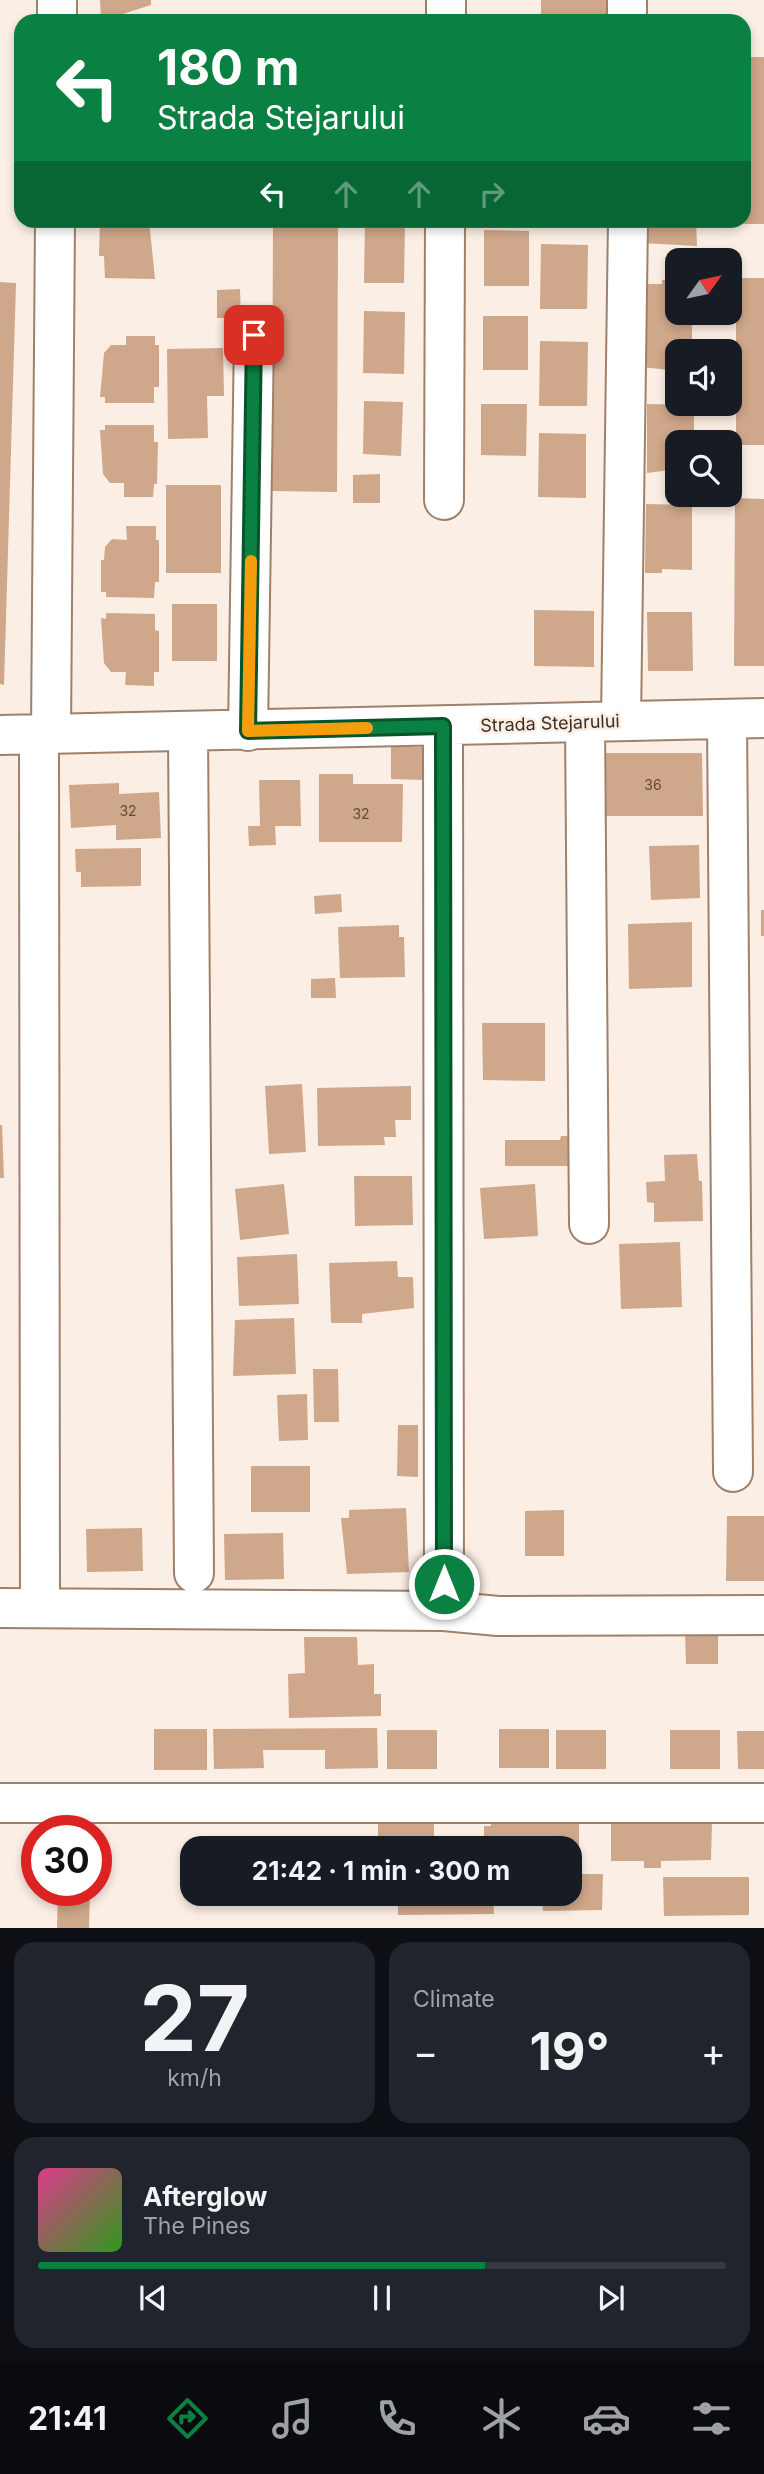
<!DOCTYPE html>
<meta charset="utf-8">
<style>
:root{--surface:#171b24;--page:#20242c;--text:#f1f3f6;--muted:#9ea1a6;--line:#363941;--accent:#0b8043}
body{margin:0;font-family:Inter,sans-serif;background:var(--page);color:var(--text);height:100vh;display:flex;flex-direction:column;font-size:26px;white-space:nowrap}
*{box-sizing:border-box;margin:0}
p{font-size:23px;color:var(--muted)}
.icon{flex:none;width:38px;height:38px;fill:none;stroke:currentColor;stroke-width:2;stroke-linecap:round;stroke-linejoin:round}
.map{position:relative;height:1928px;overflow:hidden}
.side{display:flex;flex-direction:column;gap:14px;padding:14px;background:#0d0f14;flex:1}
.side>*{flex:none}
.banner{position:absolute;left:14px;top:14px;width:737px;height:214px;border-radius:21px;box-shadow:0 4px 10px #0003;background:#0b8043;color:#fff;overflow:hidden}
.needle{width:46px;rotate:57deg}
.tools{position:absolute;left:665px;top:248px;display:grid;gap:14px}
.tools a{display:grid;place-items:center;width:77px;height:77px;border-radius:14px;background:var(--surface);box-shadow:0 4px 10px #0003;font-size:35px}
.speed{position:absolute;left:21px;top:1815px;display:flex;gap:14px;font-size:35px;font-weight:700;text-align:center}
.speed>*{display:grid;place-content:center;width:91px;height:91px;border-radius:50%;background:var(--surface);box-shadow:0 4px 10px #0003;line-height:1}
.speed .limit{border:10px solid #d22;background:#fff;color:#111}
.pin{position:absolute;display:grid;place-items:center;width:60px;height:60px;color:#fff;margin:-30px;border-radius:14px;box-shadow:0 4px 10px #0006}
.me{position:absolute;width:77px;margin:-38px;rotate:0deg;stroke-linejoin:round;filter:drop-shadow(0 0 5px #0008)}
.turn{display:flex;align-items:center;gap:24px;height:147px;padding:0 28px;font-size:32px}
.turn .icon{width:91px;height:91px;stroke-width:2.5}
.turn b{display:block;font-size:49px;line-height:60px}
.lanes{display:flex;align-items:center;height:66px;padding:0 28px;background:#0003;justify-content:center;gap:35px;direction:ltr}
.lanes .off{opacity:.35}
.big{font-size:52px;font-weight:700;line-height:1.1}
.side .widget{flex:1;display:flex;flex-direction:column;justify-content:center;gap:10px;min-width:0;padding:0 24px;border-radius:21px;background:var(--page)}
.side .dial{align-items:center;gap:0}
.dial b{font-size:91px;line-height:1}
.song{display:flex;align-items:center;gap:21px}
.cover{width:84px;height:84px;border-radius:10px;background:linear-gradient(135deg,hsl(330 70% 55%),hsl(110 70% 35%))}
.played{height:7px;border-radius:4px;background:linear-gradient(90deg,var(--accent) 65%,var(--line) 65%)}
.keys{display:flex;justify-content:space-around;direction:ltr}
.heat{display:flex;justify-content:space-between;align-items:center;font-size:38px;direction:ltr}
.side .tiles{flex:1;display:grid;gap:14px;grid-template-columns:1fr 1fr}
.widget:last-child{grid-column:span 2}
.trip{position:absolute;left:180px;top:1836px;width:402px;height:70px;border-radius:21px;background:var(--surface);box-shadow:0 4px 10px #0003;font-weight:700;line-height:70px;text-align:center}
.dock{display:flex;height:112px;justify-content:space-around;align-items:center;background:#090b0e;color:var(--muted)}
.dock .icon{width:49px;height:49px}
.dock .on{color:var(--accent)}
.dock b{font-size:32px;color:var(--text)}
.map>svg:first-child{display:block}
</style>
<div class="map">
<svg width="764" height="1928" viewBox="0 0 764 1928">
<rect width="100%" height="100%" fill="#fbeee4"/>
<path fill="#cfa78a" d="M100 0H151V5L101 21Z
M541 0H606V21H541Z
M744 57H764V224H738V220H744Z
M100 220H149L155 279 105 278 104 256H99Z
M273 220H338L337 492 272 491Z
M642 220H696L697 246 642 243Z
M365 222 405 223 404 283H364Z
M484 230 529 231V286H484Z
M541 244 588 245 587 309H540Z
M736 278H764V445H736Z
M662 280H677V313H692V352H677V371L642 367 641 284H662Z
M0 282 16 283 4 685 0 684Z
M240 289 241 318H217V290Z
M364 311 405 312 404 374 363 373Z
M483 316H528V370H483Z
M126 336H155V345H159V387H154V403H105V397H100L104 353 111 345H126Z
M540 341 588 342 587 406H539Z
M223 348 224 396H207L208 438 168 439 167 349Z
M364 401 403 402 401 456 363 454Z
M481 404H527L526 456 481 455Z
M647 404 694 405V443H677V469L647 473Z
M105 425H154V442H158L157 484H154L153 497H124V483H110L103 474 100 430H105Z
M539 433 586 434V498L538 497Z
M380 474V503H353V475Z
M166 485H221V573H166Z
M735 498 764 499V666H734Z
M646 504 692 505V570L662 569V573H645Z
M126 526H156V540H159V582H155L154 598 106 597V592H101V560H104L105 547 112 539 127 540Z
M172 604H217V661H172Z
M534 610 594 611V667L534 666Z
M647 612H692L693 671H648Z
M106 613 155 614V630L159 631V672H154V686L125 685 126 672H111L104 663 101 618 106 619Z
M391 747H424V780L391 779Z
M603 753H702L703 816H604Z
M319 774H353V784H403L402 842H319Z
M259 780H300L301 826H275L276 845 249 846 248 826H260Z
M119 783V794L159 792 161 838 116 840V825L71 828 69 785Z
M699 845 700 898 651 900 649 846Z
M141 848V886L81 887V872H76L75 849Z
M341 894 342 912 315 914 314 896Z
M761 910H764V936H761Z
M692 922V987L629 989 628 924Z
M399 925V937H404L405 977 340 978 338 927Z
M335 978 336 998H311V979Z
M482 1023H545V1081L483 1080Z
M302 1084 306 1152 269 1154 265 1086Z
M411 1086V1120H395L396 1137H384L385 1145 318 1146 317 1088Z
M0 1125H2L4 1178H0Z
M561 1136H578V1166H505V1140H560Z
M697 1154 699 1181H702L703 1221 654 1222V1203L647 1202 646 1182 665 1181 664 1155Z
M354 1176H412L413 1225 355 1226Z
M284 1184 289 1234 240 1240 235 1189Z
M535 1184 538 1236 484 1239 480 1188Z
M680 1242 682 1307 621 1309 619 1244Z
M297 1254 299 1304 239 1306 237 1257Z
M397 1261 398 1277H413L414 1308 362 1314V1323H331L329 1263Z
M294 1318 296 1374 233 1376 235 1320Z
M313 1369H338L339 1422H314Z
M307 1394 308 1440 279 1441 277 1395Z
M398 1425H418V1477L397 1476Z
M251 1466H310V1512H251Z
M406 1508 409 1572 347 1574 341 1518H349V1510Z
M564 1510V1556H525V1511Z
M727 1516H764V1581H726Z
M142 1528 143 1571 87 1572 86 1529Z
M283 1533 284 1579 225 1580 224 1534Z
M718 1630V1664H686L685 1631Z
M304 1637H357L358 1665 374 1664V1694H381V1716L289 1718 288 1674 305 1673Z
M377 1728 378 1768 325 1769V1750H263L264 1768 214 1769 213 1729Z
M154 1729H207V1770H154Z
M499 1729H549V1768H499Z
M387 1730H437V1769H387Z
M556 1730H606V1769H556Z
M670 1730H720V1769H670Z
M737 1731H764V1769H738Z
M378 1818H434V1848H378Z
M491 1819H579V1861H570V1848H484V1826H491Z
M611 1822H712L711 1860 661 1861V1868H644V1861H611Z
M570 1874H603L602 1910 543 1911 542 1894H570Z
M663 1877H749V1915L664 1916Z
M58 1890H90L89 1928H57Z
M398 1894H493L494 1914 398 1915Z"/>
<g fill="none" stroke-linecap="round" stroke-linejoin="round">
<defs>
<path id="minor" d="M627 0V21
M57 21V0
M446 21V0
M444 500 445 220
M727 719 733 1472
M621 721 628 220
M585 722 589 1224
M443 726 444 1611
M248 731 254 335
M188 732 194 1573
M39 734 40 1608
M51 734 55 220
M0 735 764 718
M0 1608 444 1611 498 1616 764 1615
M0 1803H764"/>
</defs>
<use href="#minor" stroke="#9f816b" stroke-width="42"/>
<use href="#minor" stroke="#fff" stroke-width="38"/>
</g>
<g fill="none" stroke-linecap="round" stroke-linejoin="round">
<defs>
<path id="route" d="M254 335 248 731 443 726 444 1584"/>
</defs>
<use href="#route" stroke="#07532c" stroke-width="18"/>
<use href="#route" stroke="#0b8043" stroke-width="12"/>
<path stroke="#f59e0b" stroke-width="12" d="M251 561 248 731 367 728"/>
</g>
<g text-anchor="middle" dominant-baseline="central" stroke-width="5" stroke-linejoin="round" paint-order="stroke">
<g font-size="14" fill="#604c3e">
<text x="653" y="784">36</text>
<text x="128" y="810">32</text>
<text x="361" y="813">32</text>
</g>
<g font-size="18" fill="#3b2e25" stroke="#fbeee4">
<text transform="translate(550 723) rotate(-2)">Strada Stejarului</text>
</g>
</g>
</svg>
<div class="tools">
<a><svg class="needle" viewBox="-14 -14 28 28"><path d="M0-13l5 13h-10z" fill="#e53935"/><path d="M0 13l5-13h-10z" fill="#9ea1a6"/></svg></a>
<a><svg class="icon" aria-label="sound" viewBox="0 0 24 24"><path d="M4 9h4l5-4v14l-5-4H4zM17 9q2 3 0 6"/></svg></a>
<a><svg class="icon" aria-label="search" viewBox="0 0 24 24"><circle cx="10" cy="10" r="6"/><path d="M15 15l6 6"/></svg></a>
</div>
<div class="speed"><div class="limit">30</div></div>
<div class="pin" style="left:254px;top:335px;background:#d93025"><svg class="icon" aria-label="arrive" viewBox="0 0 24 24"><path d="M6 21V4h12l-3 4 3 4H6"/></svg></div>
<svg class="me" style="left:444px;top:1584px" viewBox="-20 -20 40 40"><circle r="17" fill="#0b8043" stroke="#fff" stroke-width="3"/><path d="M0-11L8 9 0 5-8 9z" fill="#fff"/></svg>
<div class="trip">21:42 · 1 min · 300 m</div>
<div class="banner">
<div class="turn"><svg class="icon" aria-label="left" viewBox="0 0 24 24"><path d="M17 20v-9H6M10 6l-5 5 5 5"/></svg><div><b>180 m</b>Strada Stejarului</div></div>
<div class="lanes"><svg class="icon" aria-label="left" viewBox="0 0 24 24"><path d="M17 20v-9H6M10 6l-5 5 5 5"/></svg><svg class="icon off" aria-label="ahead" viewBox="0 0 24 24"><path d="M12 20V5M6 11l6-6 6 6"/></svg><svg class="icon off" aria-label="ahead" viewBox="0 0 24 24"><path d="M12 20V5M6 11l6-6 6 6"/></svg><svg class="icon off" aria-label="right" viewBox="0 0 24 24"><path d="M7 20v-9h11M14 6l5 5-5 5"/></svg></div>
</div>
</div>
<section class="side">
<div class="tiles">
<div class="widget dial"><b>27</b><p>km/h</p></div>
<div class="widget"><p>Climate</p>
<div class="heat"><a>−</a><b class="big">19°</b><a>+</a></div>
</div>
<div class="widget">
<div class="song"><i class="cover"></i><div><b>Afterglow</b><p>The Pines</p></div></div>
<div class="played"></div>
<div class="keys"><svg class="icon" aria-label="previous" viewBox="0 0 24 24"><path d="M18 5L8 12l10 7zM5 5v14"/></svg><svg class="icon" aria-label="pause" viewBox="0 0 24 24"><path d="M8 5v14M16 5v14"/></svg><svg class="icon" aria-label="next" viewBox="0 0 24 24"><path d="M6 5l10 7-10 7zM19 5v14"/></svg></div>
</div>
</div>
</section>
<nav class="dock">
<b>21:41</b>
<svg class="icon on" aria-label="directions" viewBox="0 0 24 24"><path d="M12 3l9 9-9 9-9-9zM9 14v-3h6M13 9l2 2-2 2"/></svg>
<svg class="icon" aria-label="music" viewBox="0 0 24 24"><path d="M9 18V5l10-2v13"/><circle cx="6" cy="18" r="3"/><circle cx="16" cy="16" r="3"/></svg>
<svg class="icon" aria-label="phone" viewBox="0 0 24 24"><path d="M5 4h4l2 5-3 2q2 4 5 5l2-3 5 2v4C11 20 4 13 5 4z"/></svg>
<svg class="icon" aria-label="climate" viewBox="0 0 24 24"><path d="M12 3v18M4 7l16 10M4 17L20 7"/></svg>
<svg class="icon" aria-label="car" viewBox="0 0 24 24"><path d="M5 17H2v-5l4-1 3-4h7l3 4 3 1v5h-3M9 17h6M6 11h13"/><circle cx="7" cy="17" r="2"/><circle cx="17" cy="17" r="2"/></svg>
<svg class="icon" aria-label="filters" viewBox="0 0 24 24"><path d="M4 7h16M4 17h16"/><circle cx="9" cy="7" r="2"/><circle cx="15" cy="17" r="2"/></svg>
</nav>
